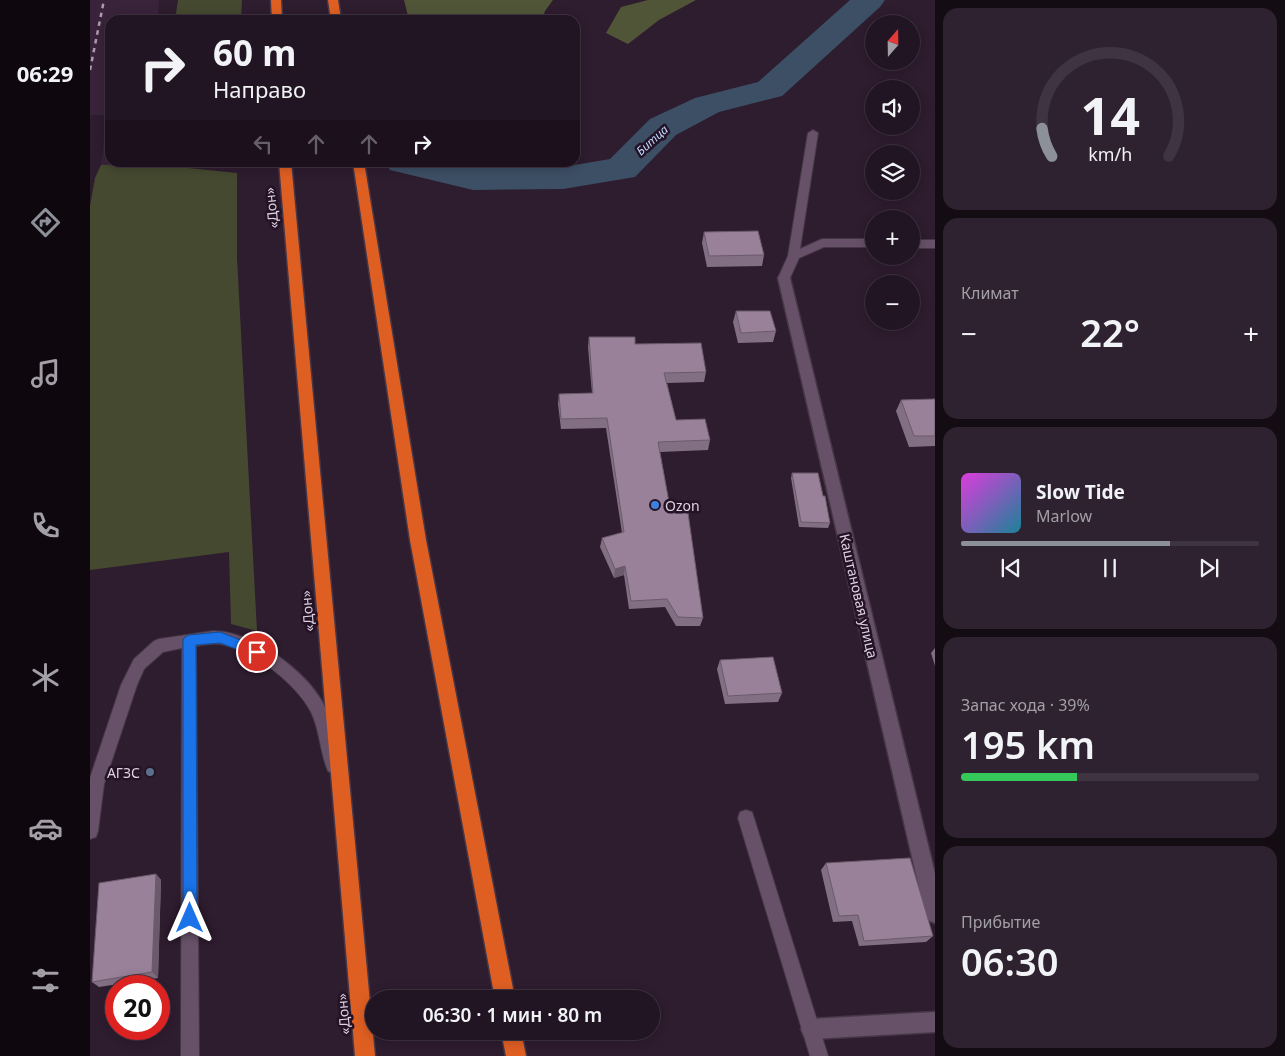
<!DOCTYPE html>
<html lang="ru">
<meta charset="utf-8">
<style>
:root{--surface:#221523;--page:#2e2230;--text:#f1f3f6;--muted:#a29fa6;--line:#3f3441;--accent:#8c9099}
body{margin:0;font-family:"Noto Sans",sans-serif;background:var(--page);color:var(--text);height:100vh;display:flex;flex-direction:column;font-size:19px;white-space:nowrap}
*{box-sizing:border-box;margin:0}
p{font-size:16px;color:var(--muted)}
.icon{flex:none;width:28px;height:28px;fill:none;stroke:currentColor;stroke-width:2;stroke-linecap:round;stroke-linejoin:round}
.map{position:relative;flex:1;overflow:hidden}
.details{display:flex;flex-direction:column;gap:8px;padding:8px;background:#130c13;width:350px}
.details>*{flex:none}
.banner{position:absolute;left:15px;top:15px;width:475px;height:152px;border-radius:15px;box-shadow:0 2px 12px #0003,0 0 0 1px var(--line);background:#221523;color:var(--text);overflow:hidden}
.needle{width:32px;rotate:20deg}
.buttons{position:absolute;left:775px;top:15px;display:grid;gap:10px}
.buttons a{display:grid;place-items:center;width:55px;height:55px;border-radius:50%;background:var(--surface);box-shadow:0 2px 12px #0003,0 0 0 1px var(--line);font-size:25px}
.speed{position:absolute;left:15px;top:975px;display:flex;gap:10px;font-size:25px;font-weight:700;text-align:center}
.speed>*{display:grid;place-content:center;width:65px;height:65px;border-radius:50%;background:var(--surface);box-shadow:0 2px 12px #0003,0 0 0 1px var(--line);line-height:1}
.speed .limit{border:8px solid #d22;background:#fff;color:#111}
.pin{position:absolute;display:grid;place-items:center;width:42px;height:42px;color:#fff;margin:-21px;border:2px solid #fff;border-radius:50%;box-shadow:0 1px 5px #0007}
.me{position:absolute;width:55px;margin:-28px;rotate:0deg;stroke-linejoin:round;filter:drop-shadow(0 0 4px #0008)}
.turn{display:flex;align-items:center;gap:18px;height:105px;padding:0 25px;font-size:22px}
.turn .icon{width:65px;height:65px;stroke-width:2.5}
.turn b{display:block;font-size:35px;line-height:42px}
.lanes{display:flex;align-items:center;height:48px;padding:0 25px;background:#0003;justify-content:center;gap:25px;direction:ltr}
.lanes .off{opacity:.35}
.big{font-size:38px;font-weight:600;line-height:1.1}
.details .tile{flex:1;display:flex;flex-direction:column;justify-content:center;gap:8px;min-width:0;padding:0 18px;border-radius:15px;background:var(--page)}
.details .dial{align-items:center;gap:0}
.dial svg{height:130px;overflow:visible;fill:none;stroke:var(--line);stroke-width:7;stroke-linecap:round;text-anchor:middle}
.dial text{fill:var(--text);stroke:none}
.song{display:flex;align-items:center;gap:15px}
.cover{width:60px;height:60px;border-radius:8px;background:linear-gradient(135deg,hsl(300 70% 55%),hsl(190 70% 35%))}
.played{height:5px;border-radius:2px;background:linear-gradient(90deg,var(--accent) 70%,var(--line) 70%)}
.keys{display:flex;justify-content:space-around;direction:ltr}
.heat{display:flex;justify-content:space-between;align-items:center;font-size:28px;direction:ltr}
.charge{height:8px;border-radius:4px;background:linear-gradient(90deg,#34c759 39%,var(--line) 0)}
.trip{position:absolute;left:275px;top:990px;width:295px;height:50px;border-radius:25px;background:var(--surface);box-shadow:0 2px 12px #0003,0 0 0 1px var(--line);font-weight:600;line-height:50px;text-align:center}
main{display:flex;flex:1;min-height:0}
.menu{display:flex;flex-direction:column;width:90px;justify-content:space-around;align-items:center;background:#0e080e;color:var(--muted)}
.menu .icon{width:35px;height:35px}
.menu .active{color:var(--accent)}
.menu b{font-size:22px;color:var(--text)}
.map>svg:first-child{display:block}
</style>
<main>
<nav class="menu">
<b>06:29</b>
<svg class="icon active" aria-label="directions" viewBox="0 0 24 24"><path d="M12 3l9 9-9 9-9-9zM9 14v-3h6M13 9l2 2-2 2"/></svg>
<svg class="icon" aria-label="music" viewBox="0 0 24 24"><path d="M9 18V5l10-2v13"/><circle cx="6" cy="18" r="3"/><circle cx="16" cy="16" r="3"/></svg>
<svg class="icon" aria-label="phone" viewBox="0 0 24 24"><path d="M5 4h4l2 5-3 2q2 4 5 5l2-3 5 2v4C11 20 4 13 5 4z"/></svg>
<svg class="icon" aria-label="climate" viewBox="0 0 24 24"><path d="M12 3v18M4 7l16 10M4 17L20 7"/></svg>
<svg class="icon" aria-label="car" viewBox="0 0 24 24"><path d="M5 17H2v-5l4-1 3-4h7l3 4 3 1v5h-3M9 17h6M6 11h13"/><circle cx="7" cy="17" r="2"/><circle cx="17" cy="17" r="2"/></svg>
<svg class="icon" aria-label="filters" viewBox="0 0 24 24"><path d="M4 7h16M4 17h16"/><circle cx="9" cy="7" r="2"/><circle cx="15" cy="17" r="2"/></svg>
</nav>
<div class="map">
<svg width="845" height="1056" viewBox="0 0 845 1056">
<rect width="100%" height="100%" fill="#2e1c2f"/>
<path fill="#39233b" d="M0 0H69L68 20H20V162L59 163V164L11 165 17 115H0Z"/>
<path fill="#454930" d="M88 0H152L151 20H85Z
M59 164 147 173V258L167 631 141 624 139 552 0 570V206L5 178 11 165Z"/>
<path fill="#515538" d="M314 0H463L455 11 452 20H319Z
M558 0H606L569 20 538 44 516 33 531 7Z"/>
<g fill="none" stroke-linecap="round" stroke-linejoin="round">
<path fill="#3c4f65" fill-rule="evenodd" d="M760 0H795L790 7 692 96 629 112 586 135 545 177 473 189 383 190 300 170 295 162H362L383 168 473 167 520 159 560 119 605 98 668 82Z"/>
<defs>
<path id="lane" d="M723 130 728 133 710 249 732 239H784V247H734L709 258 700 278 694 282 688 278 698 256 718 133Z
M821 240H845V248H821Z
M123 631C162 631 215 670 233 703 243 723 246 745 252 766L250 771 244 774 238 771C230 753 230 730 221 712 206 683 162 649 130 644 122 643 114 645 106 646L109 1056H91L92 648 73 652 54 669 47 685 14 784 8 831 6 837 0 839V778L31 685 44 659 64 641 69 639Z
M656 810 662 812 664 818 738 1056H720L648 818 650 812Z"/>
<path id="street" d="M694 274 700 278 845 874V923L838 920 835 913 688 278Z
M845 1012V1032L721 1039 714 1036 711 1029 714 1022 721 1019Z"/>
<path id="highway" d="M181 0H191L192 20H182Z
M238 0H248L251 20H241Z
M189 162H201L285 1056H265Z
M263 162H274L336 540 425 999H405L320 540Z
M411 1031H431L436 1056H416Z"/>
</defs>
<use href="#lane" stroke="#463747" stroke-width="2"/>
<use href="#street" stroke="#463747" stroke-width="3"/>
<use href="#highway" stroke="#463747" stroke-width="3"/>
<use href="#lane" fill="#665168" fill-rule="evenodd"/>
<use href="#street" fill="#665168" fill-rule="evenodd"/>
<use href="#highway" fill="#df5f23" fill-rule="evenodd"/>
<path stroke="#aa9cab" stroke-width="2.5" stroke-dasharray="4.5 4.5" stroke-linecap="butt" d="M0 70 14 0"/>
</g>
<path fill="#836f84" d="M614 232 674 255 672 266 617 267 612 243Z
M646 311 686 331 683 342 648 343 643 322Z
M499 337 545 344 616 372 614 382 577 383 586 420 620 440 618 450 570 452 581 513 613 618 610 626H586L575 607 539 609 534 575 524 578 510 547 512 538 532 533 516 428 471 429 468 404 469 394 502 393 498 347Z
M845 399V446L819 447 806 411 811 400Z
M702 473 740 523 738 528 709 527 701 478Z
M845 648V666L841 653Z
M630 660 692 693 688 702 635 704 627 669Z
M736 863 843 936 836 942 769 946 762 921 743 922 731 870Z
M66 874 71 880 68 978 9 987 2 982Z"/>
<path fill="#6a5a6b" d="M535 566 534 575 524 578 525 569Z
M66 874 71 880 68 978 62 972Z"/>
<path fill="#988199" stroke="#6a5a6b" d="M668 231 674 255 619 256 614 232Z
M646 311H680L686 331 651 333Z
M499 337H545V344L611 343 616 372 574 373 586 420 615 419 620 440 568 442 581 513H598L613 618 588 617 577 599 541 601 535 566 525 569 512 538 534 532 517 418 471 419 469 394 503 393Z
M845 399V436H824L811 400Z
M702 473H728L733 496H735L740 523 711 522Z
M683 657 692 693 638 696 630 660Z
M820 858 843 936 774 941 768 915 749 916 736 863Z
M66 874 62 972 2 982 9 883Z"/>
<path fill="#1a73e8" stroke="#114b97" d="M130 632 171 648 173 652 171 656 167 657 130 643 106 645 107 918 105 923 100 925 95 923 93 918V640L95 637 99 635Z"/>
<circle fill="#3f7fe0" stroke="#241226" stroke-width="2" cx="565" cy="505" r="5"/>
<circle fill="#5c6f8a" stroke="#241226" stroke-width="2" cx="60" cy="772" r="5"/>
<g text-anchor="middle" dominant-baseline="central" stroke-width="5" stroke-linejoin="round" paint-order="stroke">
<g font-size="12" font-style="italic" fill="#b9d7fb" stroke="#241226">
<text transform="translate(562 140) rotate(-42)">Битца</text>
</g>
<g font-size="14" fill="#dfd2e0" stroke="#241226">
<text transform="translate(181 208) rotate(-96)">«Дон»</text>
<text transform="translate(769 596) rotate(77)">Каштановая улица</text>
<text transform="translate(217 611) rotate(-95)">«Дон»</text>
<text transform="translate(253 1014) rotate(-95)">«Дон»</text>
</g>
<g font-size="14" fill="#dfd2e0" stroke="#241226" text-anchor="start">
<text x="575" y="505">Ozon</text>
<text x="50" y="772" text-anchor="end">АГЗС</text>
</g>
</g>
</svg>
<div class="buttons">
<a><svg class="needle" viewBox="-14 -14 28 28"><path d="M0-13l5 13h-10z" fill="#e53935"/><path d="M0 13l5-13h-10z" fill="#a29fa6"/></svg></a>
<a><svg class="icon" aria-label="sound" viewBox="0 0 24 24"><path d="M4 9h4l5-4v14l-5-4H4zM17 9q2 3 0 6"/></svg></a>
<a><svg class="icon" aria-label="layers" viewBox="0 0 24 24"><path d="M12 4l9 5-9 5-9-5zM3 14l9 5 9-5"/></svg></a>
<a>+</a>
<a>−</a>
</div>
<div class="speed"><div class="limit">20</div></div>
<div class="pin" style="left:167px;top:652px;background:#d93025"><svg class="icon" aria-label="arrive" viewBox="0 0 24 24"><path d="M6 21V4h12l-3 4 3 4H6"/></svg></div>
<svg class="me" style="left:100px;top:918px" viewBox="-20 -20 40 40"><path d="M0-17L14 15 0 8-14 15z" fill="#1a73e8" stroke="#fff" stroke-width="4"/></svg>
<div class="trip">06:30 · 1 мин · 80 m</div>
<div class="banner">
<div class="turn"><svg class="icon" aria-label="right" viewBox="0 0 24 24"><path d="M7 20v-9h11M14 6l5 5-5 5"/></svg><div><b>60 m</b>Направо</div></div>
<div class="lanes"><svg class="icon off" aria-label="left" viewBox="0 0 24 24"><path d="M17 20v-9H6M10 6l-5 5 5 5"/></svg><svg class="icon off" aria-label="ahead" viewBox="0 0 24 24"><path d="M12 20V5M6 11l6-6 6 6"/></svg><svg class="icon off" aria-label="ahead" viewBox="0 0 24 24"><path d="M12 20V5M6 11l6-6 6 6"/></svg><svg class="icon" aria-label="right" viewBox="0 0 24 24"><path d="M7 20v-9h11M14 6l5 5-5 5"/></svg></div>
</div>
</div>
<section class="details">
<div class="tile dial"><svg viewBox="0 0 100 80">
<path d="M14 69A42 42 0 1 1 86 69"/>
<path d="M14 69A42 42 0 0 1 8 52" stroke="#8c9099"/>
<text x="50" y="56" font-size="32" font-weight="700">14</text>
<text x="50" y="72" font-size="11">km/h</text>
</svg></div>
<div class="tile"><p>Климат</p>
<div class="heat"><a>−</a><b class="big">22°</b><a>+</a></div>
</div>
<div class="tile">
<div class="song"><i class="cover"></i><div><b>Slow Tide</b><p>Marlow</p></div></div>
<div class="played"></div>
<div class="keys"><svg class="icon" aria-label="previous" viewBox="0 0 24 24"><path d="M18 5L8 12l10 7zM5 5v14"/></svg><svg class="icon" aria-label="pause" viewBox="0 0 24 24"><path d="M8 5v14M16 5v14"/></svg><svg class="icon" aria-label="next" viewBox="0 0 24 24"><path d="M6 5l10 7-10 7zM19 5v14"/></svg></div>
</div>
<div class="tile"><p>Запас хода · 39%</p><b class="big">195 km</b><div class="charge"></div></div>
<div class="tile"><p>Прибытие</p><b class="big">06:30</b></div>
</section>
</main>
